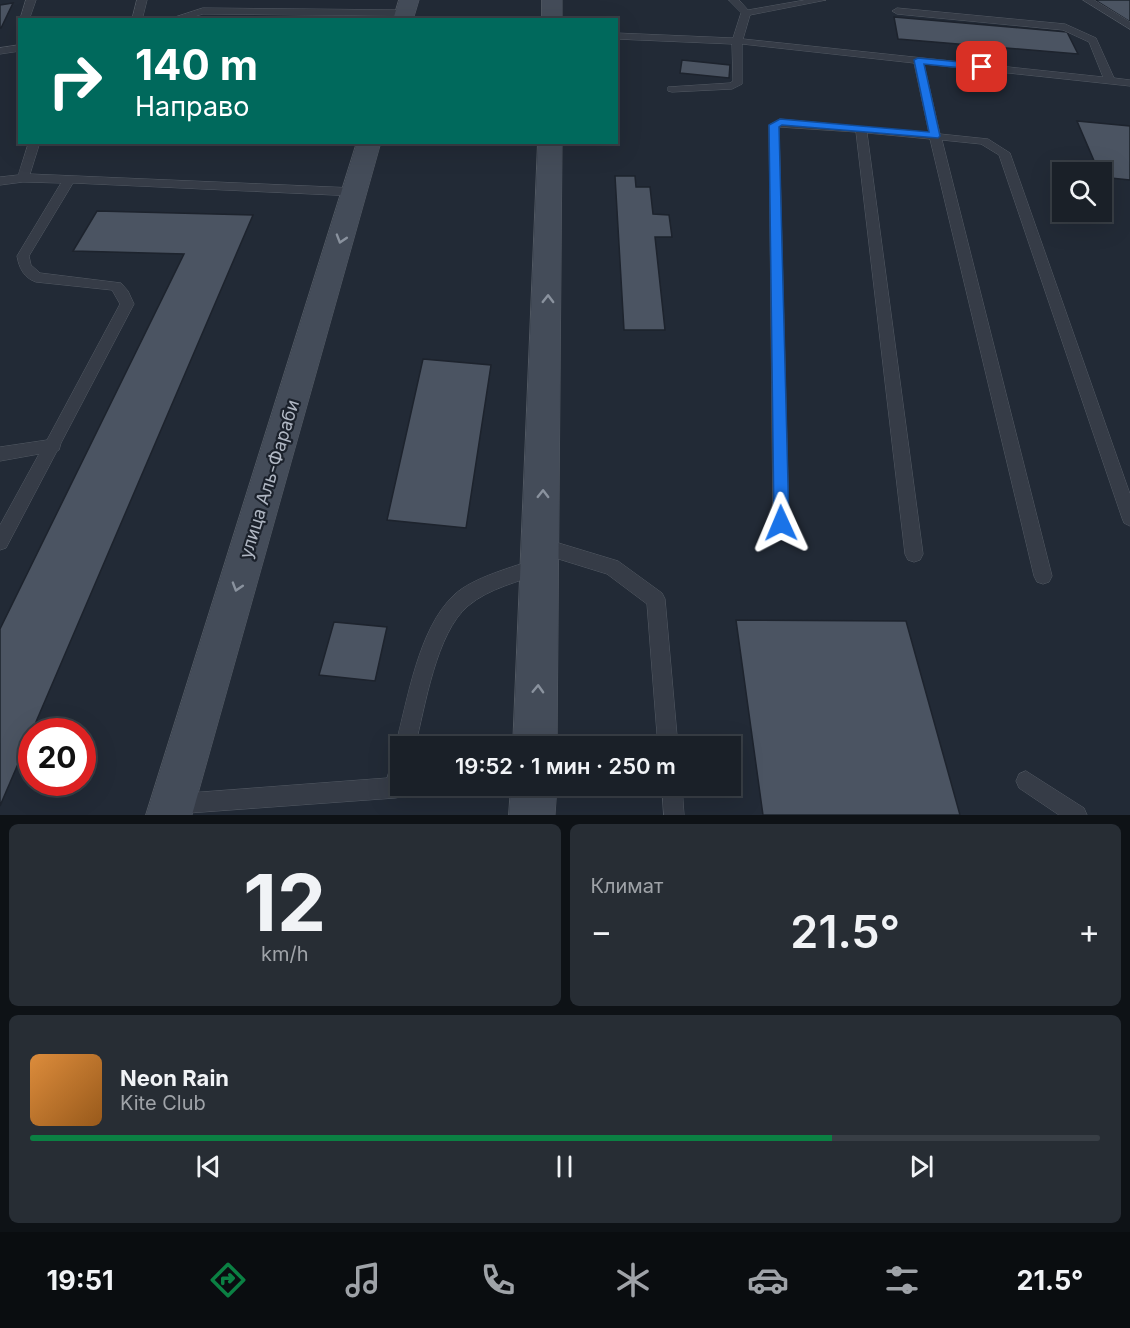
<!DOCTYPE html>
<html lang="ru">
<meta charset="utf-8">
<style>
:root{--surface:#1a2028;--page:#272d34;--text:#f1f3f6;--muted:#9fa3a8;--line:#383e45;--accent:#0b8043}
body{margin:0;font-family:Inter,sans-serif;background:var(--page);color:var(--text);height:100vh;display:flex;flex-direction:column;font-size:22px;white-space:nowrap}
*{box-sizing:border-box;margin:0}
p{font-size:20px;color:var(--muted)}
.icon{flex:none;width:33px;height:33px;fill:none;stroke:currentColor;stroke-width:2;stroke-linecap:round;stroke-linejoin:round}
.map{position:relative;height:815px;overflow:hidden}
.sheet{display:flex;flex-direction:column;gap:9px;padding:9px;background:#0e1216;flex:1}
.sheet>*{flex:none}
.guide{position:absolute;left:18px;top:18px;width:600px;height:126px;border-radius:0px;box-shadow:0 6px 24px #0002,0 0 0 2px var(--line);background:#00695c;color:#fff;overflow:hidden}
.fabs{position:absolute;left:1052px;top:162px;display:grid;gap:12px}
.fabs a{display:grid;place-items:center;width:60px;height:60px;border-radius:0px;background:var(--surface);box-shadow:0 6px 24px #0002,0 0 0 2px var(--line);font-size:30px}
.speed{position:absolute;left:18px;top:718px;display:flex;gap:12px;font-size:30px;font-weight:700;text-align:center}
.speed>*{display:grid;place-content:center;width:78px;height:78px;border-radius:50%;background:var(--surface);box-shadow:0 6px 24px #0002,0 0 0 2px var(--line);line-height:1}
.speed .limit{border:9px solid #d22;background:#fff;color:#111}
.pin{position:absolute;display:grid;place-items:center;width:51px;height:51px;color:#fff;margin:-26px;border-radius:12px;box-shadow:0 3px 9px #0006}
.me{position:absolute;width:66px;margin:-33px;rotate:359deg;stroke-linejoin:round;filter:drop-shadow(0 0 4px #0008)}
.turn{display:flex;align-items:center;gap:21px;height:126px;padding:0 18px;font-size:27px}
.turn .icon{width:78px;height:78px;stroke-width:2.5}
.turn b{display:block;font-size:42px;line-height:51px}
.big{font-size:45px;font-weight:600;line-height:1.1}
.sheet .tile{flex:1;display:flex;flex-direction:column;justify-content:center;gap:9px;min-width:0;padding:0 21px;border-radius:9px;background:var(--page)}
.sheet .dial{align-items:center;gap:0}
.dial b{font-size:78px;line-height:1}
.song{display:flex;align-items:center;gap:18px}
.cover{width:72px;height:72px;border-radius:9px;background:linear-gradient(135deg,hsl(30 70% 55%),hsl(30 70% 35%))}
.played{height:6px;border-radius:3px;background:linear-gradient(90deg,var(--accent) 75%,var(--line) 75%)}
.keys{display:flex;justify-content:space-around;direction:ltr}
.heat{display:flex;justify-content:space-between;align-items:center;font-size:33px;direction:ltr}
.sheet .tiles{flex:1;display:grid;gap:9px;grid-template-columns:1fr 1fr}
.tile:last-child{grid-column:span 2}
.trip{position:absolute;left:390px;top:736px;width:351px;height:60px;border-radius:0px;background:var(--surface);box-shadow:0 6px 24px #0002,0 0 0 2px var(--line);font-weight:600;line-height:60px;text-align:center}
.menu{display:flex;height:96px;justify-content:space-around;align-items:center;background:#0a0d10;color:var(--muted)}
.menu .icon{width:42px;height:42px}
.menu .on{color:var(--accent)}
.menu b{font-size:27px;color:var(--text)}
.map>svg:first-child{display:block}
</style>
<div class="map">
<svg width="1130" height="815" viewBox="0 0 1130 815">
<rect width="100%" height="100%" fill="#222a36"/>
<path fill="#4b5462" stroke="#1d232d" stroke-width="1.5" d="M1095 0H1130V22Z
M13 3 1 28H0V5Z
M894 17 1067 32 1078 54 898 39Z
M682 60 730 65 729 78 680 73Z
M1077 121 1130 126V180L1101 177Z
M615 176H635L636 187H650L653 214 669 215 672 237H655L665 330H624Z
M97 211 253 215 0 806V629L184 254 73 251Z
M423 359 491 365 466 528 387 520Z
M736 620 906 621 960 815H763Z
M334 622 387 627 375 681 319 675Z"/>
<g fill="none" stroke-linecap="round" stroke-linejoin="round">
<defs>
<path id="lane" d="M26 0H36L29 20H20Z
M137 0H147L142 20H132Z
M729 0H739L748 10 805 0H826L750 15 743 39 1103 77 1089 42 1063 30 897 14 892 11 897 8 1065 24 1096 38 1114 78 1130 80V86L924 64 940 134 988 139 1010 153 1130 494V526L1124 523 1122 518 999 155 981 144 942 140 1052 576 1049 582 1043 584 1037 582 1034 576 930 139 867 133 923 554 920 560 914 562 908 560 905 554 856 132 779 127 789 523 787 528 781 531 775 528 773 523 769 125 780 119 929 133 914 63 742 44V84L732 89 672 92 668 91V87L730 83 733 81 732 44 616 39V33L733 38 741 13Z
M1083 0H1094L1130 22V29Z
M203 8 405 10 410 13 405 16 203 14 182 20H166Z
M20 45V51L0 54V48Z
M29 142H40L30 174 355 188 361 192 355 196 73 183 29 256 31 265 40 273 121 283 128 291 134 304 61 443 59 450 57 451 6 548 0 550V525L39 454 0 461V447L47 440 120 304 112 290 36 282C24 278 19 268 17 256L61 183 23 182 0 185V177L18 175Z
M542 538 618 561 662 593 665 599 678 747H658L647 604 607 574 536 552 533 546 536 540Z
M538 558 544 560 547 566 544 572C519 582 489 588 468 606 436 633 425 707 415 747H400V786H426L423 793 395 798 175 814 168 811 165 804 168 797 175 794 387 778 393 758 400 755 395 747C408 699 418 629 454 595 473 577 514 567 538 558Z
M1026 771 1084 808 1087 815H1059L1019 788 1016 781 1019 774Z
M662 786H682L684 815H664Z"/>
<path id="secondary" d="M399 0H419L413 20H393Z
M542 0H562V20H542Z
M357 142H381L192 815H146Z
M538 142H562L557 747H513Z
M511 786H557L555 815H509Z"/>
</defs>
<use href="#lane" stroke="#535a64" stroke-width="1"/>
<use href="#secondary" stroke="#535a64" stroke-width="1"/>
<use href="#lane" fill="#363c47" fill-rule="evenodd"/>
<use href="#secondary" fill="#444c59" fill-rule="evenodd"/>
</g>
<defs><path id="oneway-chevron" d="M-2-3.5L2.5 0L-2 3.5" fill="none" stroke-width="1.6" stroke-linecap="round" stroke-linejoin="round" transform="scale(1.5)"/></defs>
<g stroke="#8a929e">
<use href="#oneway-chevron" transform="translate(341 239) rotate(107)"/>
<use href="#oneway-chevron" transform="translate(548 299) rotate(-89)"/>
<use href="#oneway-chevron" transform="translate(543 494) rotate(-89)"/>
<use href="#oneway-chevron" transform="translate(237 587) rotate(107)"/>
<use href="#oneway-chevron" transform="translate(538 689) rotate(-88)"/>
</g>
<path fill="#1a73e8" stroke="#114b97" stroke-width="1.5" d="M918 58 982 64 987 67 982 70 924 64 940 136 938 138 782 125 779 127 789 523 787 528 781 530 776 528 774 523 769 125 780 119 929 132 914 60Z"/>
<g text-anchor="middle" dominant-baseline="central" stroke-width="4.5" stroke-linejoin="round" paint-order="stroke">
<g font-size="18" fill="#b0b7c3" stroke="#1b212b">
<text transform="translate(269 479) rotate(-73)">улица Аль-Фараби</text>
</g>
</g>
</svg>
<div class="fabs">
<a><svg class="icon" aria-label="search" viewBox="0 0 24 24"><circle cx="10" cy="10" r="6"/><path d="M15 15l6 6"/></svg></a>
</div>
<div class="speed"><div class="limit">20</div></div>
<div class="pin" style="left:982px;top:67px;background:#d93025"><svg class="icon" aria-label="arrive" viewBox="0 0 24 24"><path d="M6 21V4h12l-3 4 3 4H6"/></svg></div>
<svg class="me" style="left:781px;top:523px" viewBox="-20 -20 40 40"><path d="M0-17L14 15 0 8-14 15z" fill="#1a73e8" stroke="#fff" stroke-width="4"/></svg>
<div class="trip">19:52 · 1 мин · 250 m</div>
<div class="guide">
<div class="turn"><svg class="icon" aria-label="right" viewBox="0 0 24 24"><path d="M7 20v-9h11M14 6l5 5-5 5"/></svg><div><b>140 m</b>Направо</div></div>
</div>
</div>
<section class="sheet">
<div class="tiles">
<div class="tile dial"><b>12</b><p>km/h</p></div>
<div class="tile"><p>Климат</p>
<div class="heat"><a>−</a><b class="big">21.5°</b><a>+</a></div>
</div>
<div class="tile">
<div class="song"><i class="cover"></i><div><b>Neon Rain</b><p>Kite Club</p></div></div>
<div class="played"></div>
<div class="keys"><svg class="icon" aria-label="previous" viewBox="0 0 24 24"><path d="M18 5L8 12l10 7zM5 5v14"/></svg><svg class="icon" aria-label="pause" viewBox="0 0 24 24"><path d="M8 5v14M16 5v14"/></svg><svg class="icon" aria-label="next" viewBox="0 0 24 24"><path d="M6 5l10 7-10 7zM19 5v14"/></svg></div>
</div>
</div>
</section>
<nav class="menu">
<b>19:51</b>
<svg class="icon on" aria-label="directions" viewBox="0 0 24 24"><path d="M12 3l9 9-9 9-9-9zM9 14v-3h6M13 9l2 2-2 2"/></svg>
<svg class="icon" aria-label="music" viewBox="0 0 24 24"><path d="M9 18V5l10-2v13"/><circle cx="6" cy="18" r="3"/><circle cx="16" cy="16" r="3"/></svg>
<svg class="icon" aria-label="phone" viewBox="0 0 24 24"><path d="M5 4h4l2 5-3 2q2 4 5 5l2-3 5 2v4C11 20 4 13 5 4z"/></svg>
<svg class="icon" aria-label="climate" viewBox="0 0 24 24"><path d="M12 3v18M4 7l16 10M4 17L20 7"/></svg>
<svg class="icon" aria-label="car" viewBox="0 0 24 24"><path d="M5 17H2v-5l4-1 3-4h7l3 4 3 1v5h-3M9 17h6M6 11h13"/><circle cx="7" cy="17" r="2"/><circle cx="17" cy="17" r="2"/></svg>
<svg class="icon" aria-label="filters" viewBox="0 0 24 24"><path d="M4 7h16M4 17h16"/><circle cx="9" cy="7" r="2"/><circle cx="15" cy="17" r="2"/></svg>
<b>21.5°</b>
</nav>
